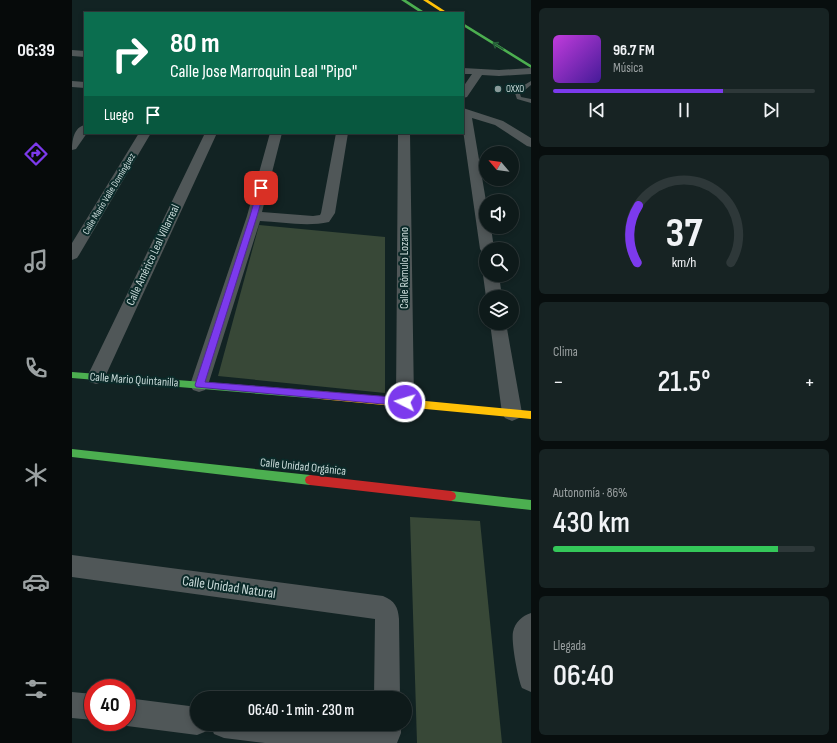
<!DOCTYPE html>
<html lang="es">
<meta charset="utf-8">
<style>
:root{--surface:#0e1a1a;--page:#172323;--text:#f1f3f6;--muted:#9ba1a2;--line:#2e3839;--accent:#7c3aed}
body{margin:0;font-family:"Sofia Sans Condensed",sans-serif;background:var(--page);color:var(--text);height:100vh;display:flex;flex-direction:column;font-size:15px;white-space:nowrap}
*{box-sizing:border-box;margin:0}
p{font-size:13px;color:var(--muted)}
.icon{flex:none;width:22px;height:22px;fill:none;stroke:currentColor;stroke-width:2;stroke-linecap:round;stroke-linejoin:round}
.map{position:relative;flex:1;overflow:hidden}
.details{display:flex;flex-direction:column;gap:8px;padding:8px;background:#080e0e;width:306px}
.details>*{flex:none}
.top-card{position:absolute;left:12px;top:12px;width:380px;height:122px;border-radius:0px;box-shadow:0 2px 6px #0003,0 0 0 1px var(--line);background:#0b6e4f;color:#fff;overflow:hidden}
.needle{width:26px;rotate:299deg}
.controls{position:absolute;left:407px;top:146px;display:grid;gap:8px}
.controls a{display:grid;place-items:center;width:40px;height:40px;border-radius:50%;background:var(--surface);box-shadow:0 2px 6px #0003,0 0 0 1px var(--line);font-size:20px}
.speed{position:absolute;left:12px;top:679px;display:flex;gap:8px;font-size:20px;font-weight:700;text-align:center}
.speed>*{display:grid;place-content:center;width:52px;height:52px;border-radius:50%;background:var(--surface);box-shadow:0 2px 6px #0003,0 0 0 1px var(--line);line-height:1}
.speed .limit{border:6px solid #d22;background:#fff;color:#111}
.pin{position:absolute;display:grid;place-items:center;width:34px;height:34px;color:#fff;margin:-17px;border-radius:8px;box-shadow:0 2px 6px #0006}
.me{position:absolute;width:44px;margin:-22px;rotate:275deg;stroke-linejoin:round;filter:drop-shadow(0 0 3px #0008)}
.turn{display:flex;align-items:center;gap:14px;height:84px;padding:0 20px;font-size:18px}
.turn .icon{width:52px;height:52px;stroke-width:2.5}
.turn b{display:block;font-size:28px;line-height:34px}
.then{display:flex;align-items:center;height:38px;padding:0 20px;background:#0003;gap:8px;font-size:15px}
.big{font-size:30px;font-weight:600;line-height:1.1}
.details .widget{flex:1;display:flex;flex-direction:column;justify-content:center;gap:6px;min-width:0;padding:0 14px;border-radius:6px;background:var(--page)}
.details .dial{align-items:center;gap:0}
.dial svg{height:104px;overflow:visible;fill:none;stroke:var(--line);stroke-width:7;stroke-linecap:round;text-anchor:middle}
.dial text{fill:var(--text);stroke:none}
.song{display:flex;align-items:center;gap:12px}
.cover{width:48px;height:48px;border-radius:6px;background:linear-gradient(135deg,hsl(290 70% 55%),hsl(260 70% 35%))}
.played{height:4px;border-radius:2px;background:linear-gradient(90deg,var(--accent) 65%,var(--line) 65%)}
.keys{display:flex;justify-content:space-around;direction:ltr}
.heat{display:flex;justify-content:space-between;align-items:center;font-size:22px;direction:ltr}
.charge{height:6px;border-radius:3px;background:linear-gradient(90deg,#34c759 86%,var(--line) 0)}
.trip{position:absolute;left:118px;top:691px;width:222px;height:40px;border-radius:20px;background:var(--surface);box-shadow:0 2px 6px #0003,0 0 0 1px var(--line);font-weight:600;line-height:40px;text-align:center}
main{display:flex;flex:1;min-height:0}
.dock{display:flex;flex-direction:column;width:72px;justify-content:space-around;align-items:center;background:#060a0a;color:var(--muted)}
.dock .icon{width:28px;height:28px}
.dock .on{color:var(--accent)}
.dock b{font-size:18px;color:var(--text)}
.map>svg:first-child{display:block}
</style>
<main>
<nav class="dock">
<b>06:39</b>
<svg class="icon on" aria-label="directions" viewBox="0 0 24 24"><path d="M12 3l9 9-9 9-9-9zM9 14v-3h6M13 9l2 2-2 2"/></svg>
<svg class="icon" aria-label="music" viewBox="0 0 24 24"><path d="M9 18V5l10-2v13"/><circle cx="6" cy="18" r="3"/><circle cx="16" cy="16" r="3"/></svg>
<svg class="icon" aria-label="phone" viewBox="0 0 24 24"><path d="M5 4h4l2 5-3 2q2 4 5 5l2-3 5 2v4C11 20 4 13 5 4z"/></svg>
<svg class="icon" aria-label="climate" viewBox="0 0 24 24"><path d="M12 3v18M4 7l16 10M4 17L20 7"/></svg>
<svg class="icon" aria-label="car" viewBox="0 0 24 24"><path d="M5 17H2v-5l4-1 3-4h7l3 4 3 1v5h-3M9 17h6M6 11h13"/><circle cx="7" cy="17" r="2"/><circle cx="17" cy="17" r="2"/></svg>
<svg class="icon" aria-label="filters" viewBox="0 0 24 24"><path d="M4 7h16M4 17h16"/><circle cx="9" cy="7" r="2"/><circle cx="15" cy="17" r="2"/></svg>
</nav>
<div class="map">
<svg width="459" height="743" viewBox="0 0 459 743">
<rect width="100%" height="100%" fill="#122323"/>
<path fill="#384837" d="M187 225 313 237V393L146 376Z
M338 517 408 521 430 743H345Z"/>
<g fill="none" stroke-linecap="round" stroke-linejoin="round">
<path fill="#505758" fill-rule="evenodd" d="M459 81V85L448 94 449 97 459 99V103L445 99 443 93 449 87Z"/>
<path fill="#505758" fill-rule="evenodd" d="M0 50 13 51V57L0 56Z
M391 68 427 70 459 68V74L427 76 410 75 395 97 391 98V87L400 74H391Z
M0 81 13 82V88L0 87Z
M391 108 431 121 459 138V147L455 146 423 125 400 118 414 201V227H419L422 249H414V253L410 252 408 249 391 130Z
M13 125V133H15L4 149 0 150C0 140 2 127 13 125Z
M67 133H79L7 255 5 258 0 260V243Z
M133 133H145L33 377 30 382 24 384 18 382 15 377Z
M198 133H210L190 212 241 216 248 215 249 213 264 133H276L263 213 257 222C235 227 210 222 188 221L136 385 133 390 127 392 121 390 118 385 175 216Z
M326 133H338L342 402 340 407 333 409 326 407 324 402Z
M414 271V275H427L430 297H414L411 275Z
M418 323H434L450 413 447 418 440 421 433 418 430 413Z
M0 555 311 596C323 601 326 607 327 619L328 698H302L303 619 0 577Z
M459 613V692L450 688C446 679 439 642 441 632 443 622 450 616 459 613Z
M0 692 21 694V720L0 718Z
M55 698 125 707V724H137L135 731 125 735 55 726 46 722H55Z
M138 724H261L301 729V724H329V733L325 743H193L152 738 142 734Z"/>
<path fill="#4caf50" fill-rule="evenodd" d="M329 0H334L354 13H349Z
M391 23 459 65V68L391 26Z
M0 372 248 391 251 392 253 395 251 398 248 399 0 378Z
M0 449 238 475 242 477 243 480 242 483 238 485 0 457Z
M379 491 459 500V510L379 501 375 499 374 496 375 493Z"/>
<path fill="#ffc107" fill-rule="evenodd" d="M351 0H356L376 13H371Z
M248 391 459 411V419L248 399 245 398 243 395 245 392Z"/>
<path fill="#c62828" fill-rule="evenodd" d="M238 475 379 491 383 493 384 496 383 499 379 501 238 485 234 483 233 480 234 477Z"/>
</g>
<defs><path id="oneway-shaft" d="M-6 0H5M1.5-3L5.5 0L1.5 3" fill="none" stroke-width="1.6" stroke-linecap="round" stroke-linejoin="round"/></defs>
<use stroke="#255f39" href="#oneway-shaft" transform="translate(426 46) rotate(-148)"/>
<path fill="#7c3aed" stroke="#51269a" d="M189 186 193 188 185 216 133 382 333 398 336 399 338 402 336 405 333 406 124 387 123 385 178 216 186 188Z"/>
<circle fill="#899a99" stroke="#0b2a29" stroke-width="1.5" cx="426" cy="89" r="4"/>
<g text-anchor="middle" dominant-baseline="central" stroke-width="4" stroke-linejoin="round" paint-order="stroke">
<g font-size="10" fill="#c9dad9" stroke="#0b2a29" text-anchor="start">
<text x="434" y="89">OXXO</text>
</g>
<g font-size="10" fill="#c9dad9" stroke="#0b2a29">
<text transform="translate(37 194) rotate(-59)">Calle Mario Valle Domínguez</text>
</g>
<g font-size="12" fill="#c9dad9" stroke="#0b2a29">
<text transform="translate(81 255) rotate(-65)">Calle Américo Leal Villarreal</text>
<text transform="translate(332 268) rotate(-90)">Calle Rómulo Lozano</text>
<text transform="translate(62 380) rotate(4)">Calle Mario Quintanilla</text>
<text transform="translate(231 467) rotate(6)">Calle Unidad Orgánica</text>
</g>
<g font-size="14" fill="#c9dad9" stroke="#0b2a29">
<text transform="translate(157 587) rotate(8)">Calle Unidad Natural</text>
</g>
</g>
</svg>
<div class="controls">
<a><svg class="needle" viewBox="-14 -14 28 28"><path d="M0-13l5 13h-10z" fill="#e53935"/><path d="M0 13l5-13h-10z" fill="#9ba1a2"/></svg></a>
<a><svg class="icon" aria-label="sound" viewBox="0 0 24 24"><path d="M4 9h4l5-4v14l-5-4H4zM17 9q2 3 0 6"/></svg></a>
<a><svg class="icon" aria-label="search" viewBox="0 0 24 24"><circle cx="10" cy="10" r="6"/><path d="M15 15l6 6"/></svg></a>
<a><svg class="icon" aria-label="layers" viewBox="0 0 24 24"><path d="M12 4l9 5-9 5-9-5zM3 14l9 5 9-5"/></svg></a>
</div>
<div class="speed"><div class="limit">40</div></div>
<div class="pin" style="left:189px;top:188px;background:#d93025"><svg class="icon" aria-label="arrive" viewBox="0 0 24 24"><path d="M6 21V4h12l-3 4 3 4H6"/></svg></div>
<svg class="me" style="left:333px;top:402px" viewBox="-20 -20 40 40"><circle r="17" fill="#7c3aed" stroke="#fff" stroke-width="3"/><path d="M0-11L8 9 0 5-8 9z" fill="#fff"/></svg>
<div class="trip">06:40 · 1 min · 230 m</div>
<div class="top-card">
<div class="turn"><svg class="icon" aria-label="right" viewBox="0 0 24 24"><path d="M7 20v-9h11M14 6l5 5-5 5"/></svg><div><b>80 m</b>Calle Jose Marroquin Leal &quot;Pipo&quot;</div></div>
<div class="then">Luego<svg class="icon" aria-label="arrive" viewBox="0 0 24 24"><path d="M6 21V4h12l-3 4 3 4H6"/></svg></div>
</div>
</div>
<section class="details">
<div class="widget">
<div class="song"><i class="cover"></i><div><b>96.7 FM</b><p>Música</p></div></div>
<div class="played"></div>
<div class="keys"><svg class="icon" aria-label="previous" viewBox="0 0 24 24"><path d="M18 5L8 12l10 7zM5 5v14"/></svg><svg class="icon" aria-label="pause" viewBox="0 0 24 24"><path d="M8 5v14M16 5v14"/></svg><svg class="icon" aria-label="next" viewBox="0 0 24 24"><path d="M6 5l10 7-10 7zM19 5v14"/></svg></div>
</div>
<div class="widget dial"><svg viewBox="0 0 100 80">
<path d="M14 69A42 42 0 1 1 86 69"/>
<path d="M14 69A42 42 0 0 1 15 25" stroke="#7c3aed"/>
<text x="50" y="56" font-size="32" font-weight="700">37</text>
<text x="50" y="72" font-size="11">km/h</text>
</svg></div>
<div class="widget"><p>Clima</p>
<div class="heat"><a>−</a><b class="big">21.5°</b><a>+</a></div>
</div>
<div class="widget"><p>Autonomía · 86%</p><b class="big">430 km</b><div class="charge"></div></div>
<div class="widget"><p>Llegada</p><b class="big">06:40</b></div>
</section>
</main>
